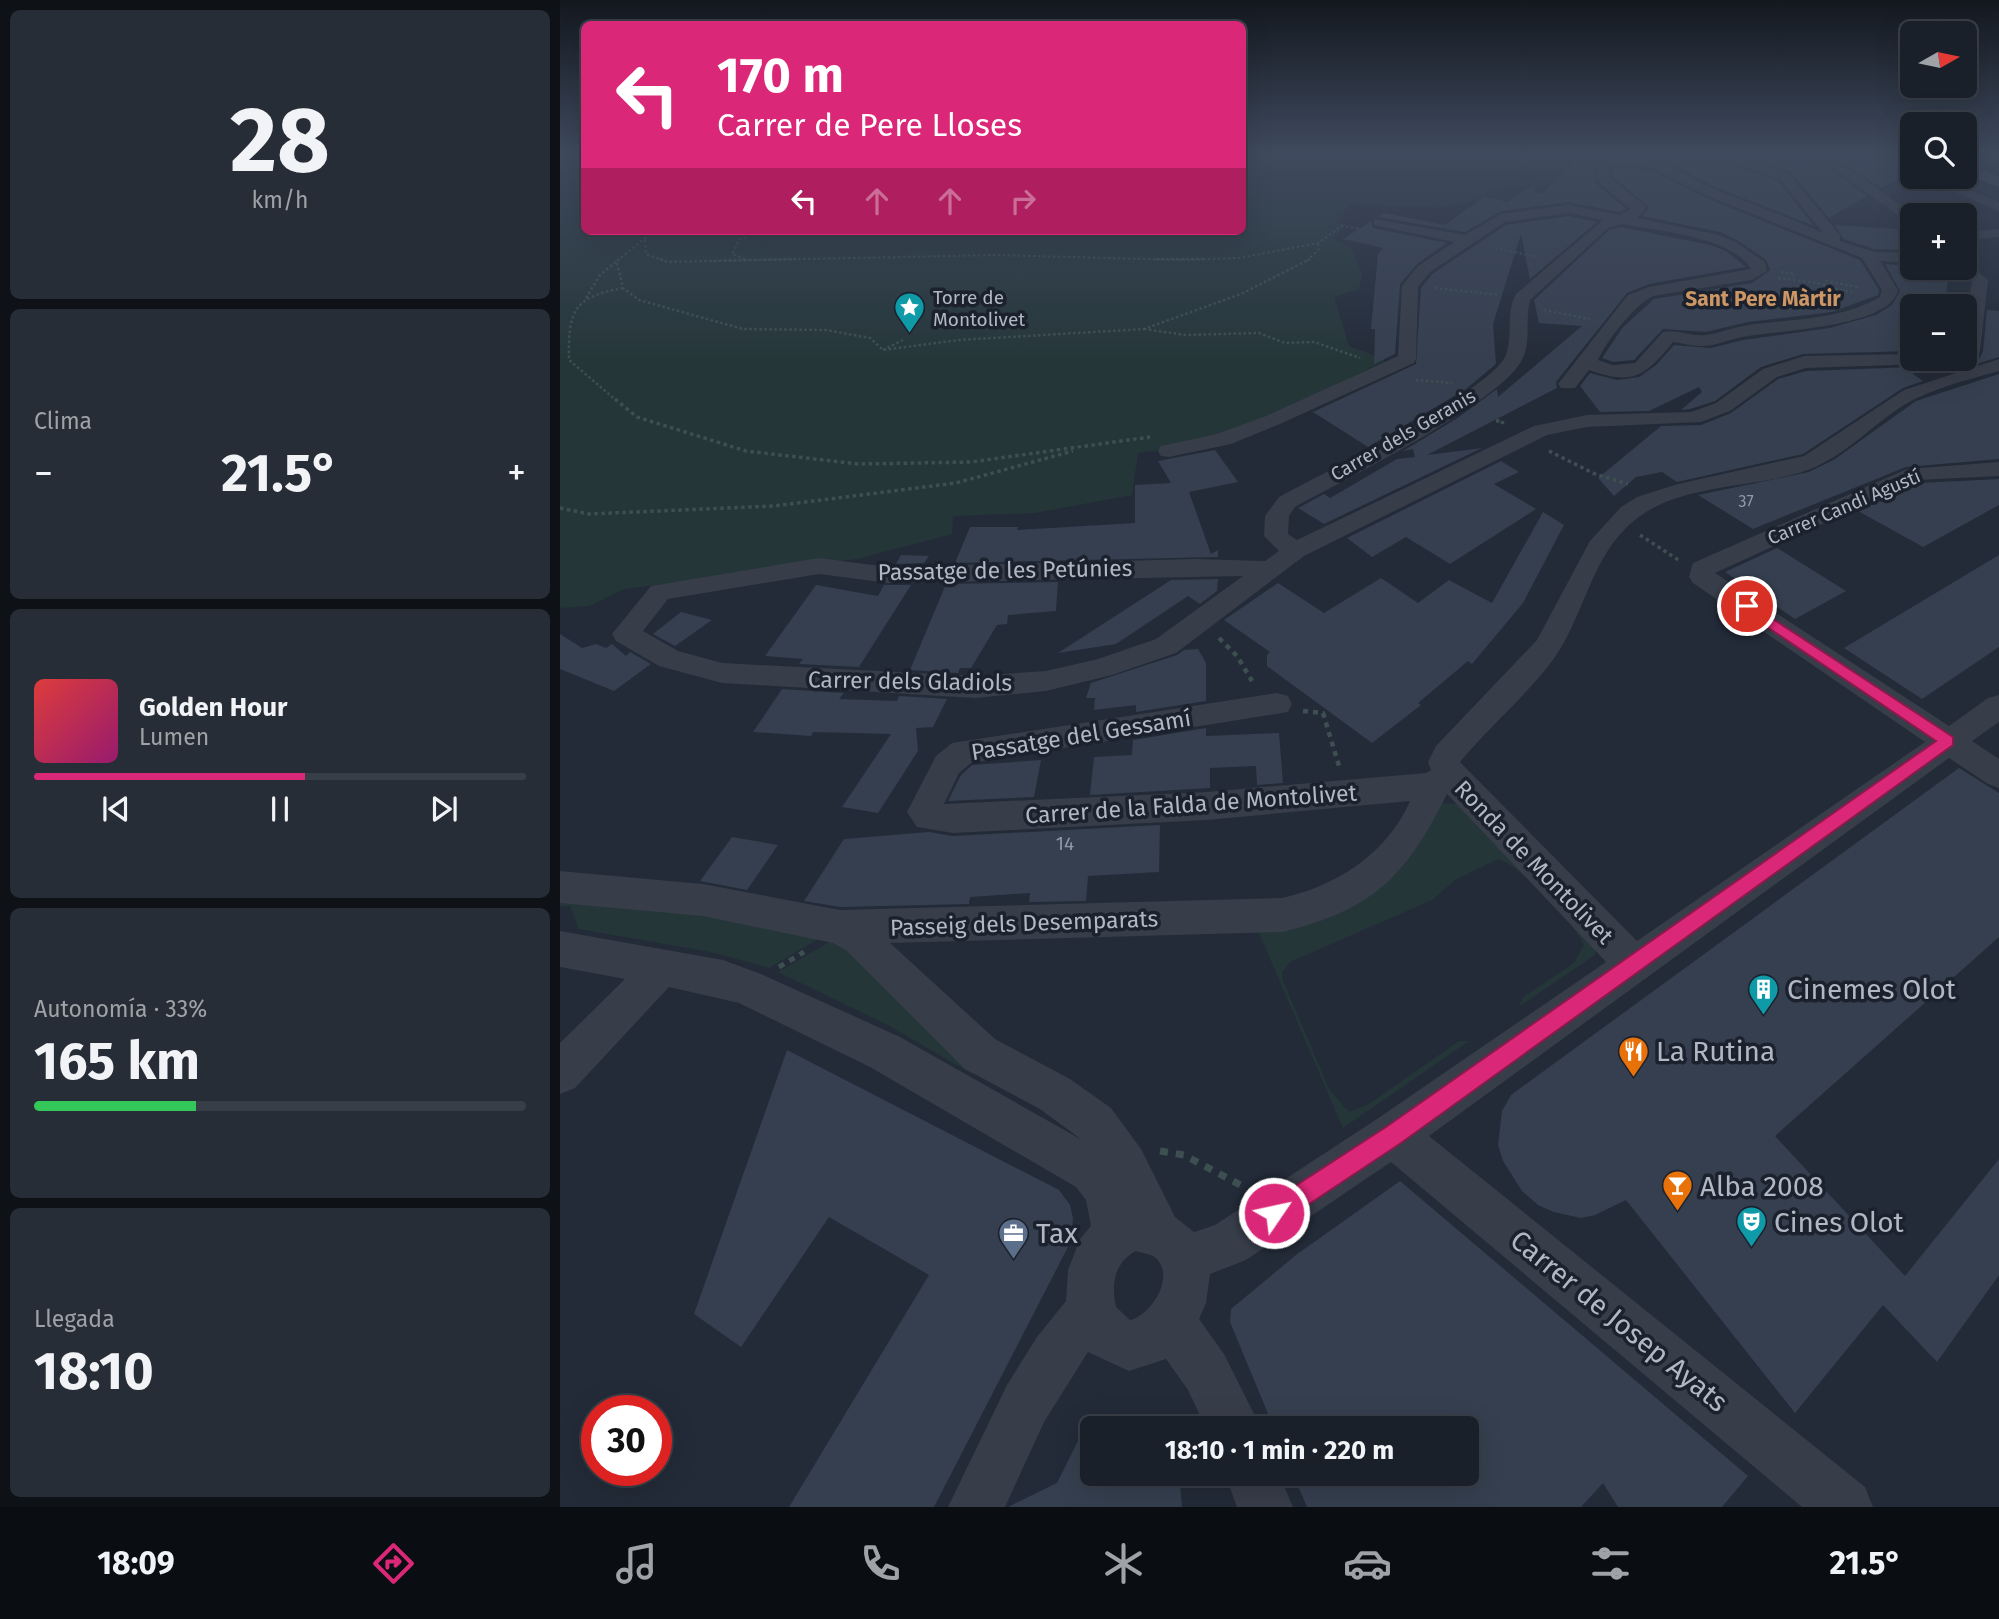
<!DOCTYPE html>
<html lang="es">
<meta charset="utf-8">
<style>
:root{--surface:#1a202a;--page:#272d36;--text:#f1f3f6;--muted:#9fa3a8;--line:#383e47;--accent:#db2777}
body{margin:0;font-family:"Fira Sans",sans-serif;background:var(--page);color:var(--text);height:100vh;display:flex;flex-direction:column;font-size:26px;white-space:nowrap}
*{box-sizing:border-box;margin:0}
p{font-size:23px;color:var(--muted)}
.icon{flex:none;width:38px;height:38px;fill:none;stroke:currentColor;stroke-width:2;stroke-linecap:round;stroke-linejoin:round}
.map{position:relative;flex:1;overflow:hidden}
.drawer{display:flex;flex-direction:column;gap:10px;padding:10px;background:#0e1217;width:560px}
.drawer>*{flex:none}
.banner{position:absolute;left:21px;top:21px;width:665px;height:214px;border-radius:10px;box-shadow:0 7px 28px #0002,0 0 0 2px var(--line);background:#db2777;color:#fff;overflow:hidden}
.needle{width:46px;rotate:81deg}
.buttons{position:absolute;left:1340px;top:21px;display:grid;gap:14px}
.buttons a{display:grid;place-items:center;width:77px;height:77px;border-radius:10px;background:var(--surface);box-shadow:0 7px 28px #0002,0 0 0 2px var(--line);font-size:35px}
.speed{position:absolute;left:21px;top:1395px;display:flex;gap:14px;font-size:35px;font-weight:700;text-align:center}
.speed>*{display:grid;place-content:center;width:91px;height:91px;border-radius:50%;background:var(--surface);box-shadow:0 7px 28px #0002,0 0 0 2px var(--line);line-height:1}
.speed .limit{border:10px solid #d22;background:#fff;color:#111}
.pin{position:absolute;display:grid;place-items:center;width:60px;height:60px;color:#fff;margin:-30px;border:4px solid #fff;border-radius:50%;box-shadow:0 2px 7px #0007}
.me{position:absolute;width:77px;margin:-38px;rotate:56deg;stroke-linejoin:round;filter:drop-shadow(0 0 5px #0008)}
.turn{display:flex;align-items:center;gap:24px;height:147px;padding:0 21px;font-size:32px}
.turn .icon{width:91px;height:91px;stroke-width:2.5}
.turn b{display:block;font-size:49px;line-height:60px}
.lanes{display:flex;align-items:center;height:66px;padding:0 21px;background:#0003;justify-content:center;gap:35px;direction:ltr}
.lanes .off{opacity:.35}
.big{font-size:52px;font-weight:700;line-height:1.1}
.drawer .card{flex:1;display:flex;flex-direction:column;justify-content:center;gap:10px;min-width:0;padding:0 24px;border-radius:10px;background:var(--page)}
.drawer .dial{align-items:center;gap:0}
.dial b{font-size:91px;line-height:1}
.song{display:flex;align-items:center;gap:21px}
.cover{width:84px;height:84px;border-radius:10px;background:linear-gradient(135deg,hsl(0 70% 55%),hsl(320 70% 35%))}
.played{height:7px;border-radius:4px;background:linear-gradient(90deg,var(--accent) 55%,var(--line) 55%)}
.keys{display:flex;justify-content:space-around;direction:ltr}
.heat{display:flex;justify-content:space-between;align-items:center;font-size:38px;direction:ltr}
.charge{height:10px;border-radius:5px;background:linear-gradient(90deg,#34c759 33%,var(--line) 0)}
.trip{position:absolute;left:520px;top:1416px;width:399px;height:70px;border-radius:10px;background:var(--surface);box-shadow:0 7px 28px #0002,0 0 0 2px var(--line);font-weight:700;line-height:70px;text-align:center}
.menu{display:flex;height:112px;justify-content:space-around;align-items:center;background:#0a0d11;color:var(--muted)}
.menu .icon{width:49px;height:49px}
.menu .active{color:var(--accent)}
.menu b{font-size:32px;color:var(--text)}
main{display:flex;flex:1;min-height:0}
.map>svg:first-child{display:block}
</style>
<main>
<section class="drawer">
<div class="card dial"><b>28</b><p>km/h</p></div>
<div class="card"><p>Clima</p>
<div class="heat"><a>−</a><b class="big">21.5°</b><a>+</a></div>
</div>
<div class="card">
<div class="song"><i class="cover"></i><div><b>Golden Hour</b><p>Lumen</p></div></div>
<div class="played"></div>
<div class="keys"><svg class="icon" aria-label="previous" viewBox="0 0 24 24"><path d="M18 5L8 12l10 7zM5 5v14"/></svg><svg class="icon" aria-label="pause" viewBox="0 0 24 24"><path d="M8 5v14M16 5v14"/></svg><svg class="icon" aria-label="next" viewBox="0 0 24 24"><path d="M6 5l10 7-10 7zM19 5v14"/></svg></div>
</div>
<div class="card"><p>Autonomía · 33%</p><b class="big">165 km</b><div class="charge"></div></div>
<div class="card"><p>Llegada</p><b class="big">18:10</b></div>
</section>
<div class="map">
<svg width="1439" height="1507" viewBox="0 0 1439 1507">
<rect width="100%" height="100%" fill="#232b38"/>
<path fill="#253639" d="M0 152H24V231H682L683 152H1006L1005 161 1014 178 1000 183 947 186 908 202 878 207 790 204 777 222 786 225 773 239 791 248 802 275 799 289 774 297 789 346 824 359V361C745 400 666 443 578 453L572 495 475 513 393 516 392 534 297 559 64 589 29 606 0 608Z
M876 803 900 804 1036 949 1035 955 960 1006 962 998 1014 963 1024 945C1013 921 963 867 938 859L895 880 872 900 730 962 722 973 723 981 769 1089 789 1112 809 1104 899 1041H909L783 1128 693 919 741 916Z
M0 897 122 907 263 936 209 968 151 952 19 929 10 906H0Z
M273 940 292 951 417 1073 412 1074 328 1025 218 972Z"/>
<path fill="#353f4f" d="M1012 152H1164L1169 163 1218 181 1254 226 1155 187 1108 162 1071 153 1049 155 1036 163 1035 183 1066 209 1060 212 1008 202 941 211 905 232 818 217 824 213 885 225 924 197 948 202 976 183 973 193 982 194 1012 164Z
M1184 152H1226L1273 171 1307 196 1269 218 1230 171 1183 155Z
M1252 152H1353V171L1321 188 1281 162Z
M1060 166 1094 172 1144 197 1300 260 1319 290 1318 295 1272 312 1188 322 1146 332 1103 329 1074 360 1053 362 1042 358 1063 327 1094 299 1192 283 1210 270 1206 260 1177 240 1160 232 1082 216 1089 208 1086 204 1052 176 1053 167Z
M1008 216 1037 222 970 279 961 234 933 324 936 364 906 389 808 447 753 412 856 364 861 288 872 274 946 225Z
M811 221 813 228 887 243 857 264 840 284 835 354 814 364 815 329H811L818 254 823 248 783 239Z
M1275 225 1336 229 1346 242H1353V250L1314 249 1283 239Z
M1061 227 1150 245 1166 251 1186 267 1089 284 1067 293 996 382 997 388 867 455 922 448 764 524 738 508 764 494 770 498 837 459 855 457 853 449 843 451 896 419 937 389 938 397 1022 326 979 323 974 300 1049 230Z
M1325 264 1381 268 1379 270 1388 277 1386 296 1372 306 1353 303V351L1243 354 1201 367 1155 401 1130 409 1121 410 1142 392 1139 387 1089 411 1040 412 1020 386 1030 373 1057 380 1079 377 1096 365 1114 345 1151 348 1183 340 1270 328 1316 315 1332 305 1340 291Z
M1427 310 1439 311V357L1417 364 1423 351Z
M1353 367V374L1363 381 1343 388 1243 454 1117 482 1102 472 1076 477 1054 496 1038 478 1101 426 1141 425 1171 413 1218 379 1246 371Z
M1439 374V459L1346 467 1193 529 1138 495 1249 472 1275 459 1356 401Z
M655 450 678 482 629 492 651 554 658 550V557L395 563 410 527H458L457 530 575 523V485L611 483 598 461Z
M941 461 959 472 934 484 976 509 890 564 846 537 812 557 787 538Z
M1439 479V505L1363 547 1298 511 1360 483Z
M983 512 1004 525 963 603 912 664 908 661 858 703 861 705 812 743 707 666V655L710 652 664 620 718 583 764 613 821 578 858 603 889 580 932 603Z
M1217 548 1286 591 1235 619 1165 572Z
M341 555 369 556 364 563 336 564Z
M1439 555V647L1362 699 1284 648Z
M658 579 657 591 640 604 628 596 556 644 498 653 611 580Z
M498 582 496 611 448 615 447 624 437 625 411 668H400L398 673 350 670 386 584Z
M256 585 318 596 324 585H351L299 667 239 664 243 659 205 656Z
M121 612 152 620 115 646 93 634Z
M0 634 22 648 36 644 46 648 52 644 66 656 70 652 91 664 54 691 0 669Z
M638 649 646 663V701L576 712V705L534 710 535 698H526L531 683 617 655 624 650Z
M222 689 284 693 279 699 337 701 339 696 387 699 373 727 356 728 358 751 318 813 282 807 331 734 253 732 251 736 193 732Z
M646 728V736L719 733 723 783 697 785 696 766 650 768V788L530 795 534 757 572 755 573 740Z
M481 760 474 797 388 801 401 775 412 765Z
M1399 768 1439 793V937L1215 1136 1345 1276 1439 1159V1275L1377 1362 1323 1305 1235 1413 1066 1200 1035 1215 1021 1218 994 1212 978 1205 962 1191 943 1161 938 1145 942 1111 951 1095Z
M600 825 599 872 528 876 526 901 469 902 470 893 410 897 409 904 280 907 244 901 284 839 369 832 393 836Z
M172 837 218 845 187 890 140 881Z
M227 1050 499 1190 510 1205 513 1218 511 1241 374 1507H229L369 1275 269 1217 181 1347 134 1314Z
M840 1181 1188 1476 1162 1507H1058L1043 1483 1021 1507H747L733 1474H906V1428H714L670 1322 671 1309 736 1255Z
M531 1415 552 1428H532V1474H619L622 1507H448L497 1483Z"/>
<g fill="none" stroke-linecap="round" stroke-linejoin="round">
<path stroke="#3e4f52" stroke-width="2" stroke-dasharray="2.5 2.5" stroke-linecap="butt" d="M1130 158H1152
M85 240 86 254 104 261
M935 248 978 257
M185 259 172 254 180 239 200 231
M57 261 94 231
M153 261 436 255 623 260 680 258 758 243 782 226 801 229
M747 261 759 249 758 243"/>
<path stroke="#3e4f52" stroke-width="2.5" stroke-dasharray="2.5 2.5" stroke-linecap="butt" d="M100 259 107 262 236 259
M596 259H644
M57 263 63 288 79 300 183 329 266 330 310 338 323 350 399 340 584 329 681 294 750 259
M1221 272 1234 274 1233 277
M1218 278 1265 284 1266 281 1297 287 1296 290
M1265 284 1264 287 1292 292
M875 288 939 295
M26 298 40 275 59 259
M984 310 1030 319
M584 329 625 335 699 333 725 343 754 342 800 358
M323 350 343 340
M856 380 892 383
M57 401 9 360C8 311 13 297 63 288"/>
<path stroke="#3e4f52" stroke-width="3.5" stroke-dasharray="3.5 3.5" stroke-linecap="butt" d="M55 399 77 417 186 451 298 464 411 462 590 437
M936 421H943L942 424
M989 451 1035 474 1068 484
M0 508 29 514 214 506 396 483 513 451
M1080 535 1120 561"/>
<path stroke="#3e4f52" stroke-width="4.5" stroke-dasharray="5 5" stroke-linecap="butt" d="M659 638 677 656 692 681
M743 711 763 713 779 766"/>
<path stroke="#3e4f52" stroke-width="5" stroke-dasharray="6 6" stroke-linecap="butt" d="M219 967 244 952"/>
<path stroke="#3e4f52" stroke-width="7" stroke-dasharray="8 8" stroke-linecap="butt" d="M600 1151 624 1155 684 1187"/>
<path fill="#373d49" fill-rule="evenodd" d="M1182 152 1179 156 1228 173 1280 235V241L1314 252 1353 253V263L1320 261 1338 290C1330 328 1216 330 1183 337 1169 339 1154 347 1140 346 1131 346 1122 343 1113 342 1086 376 1073 386 1029 370L1015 388H1001L998 384 1001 380 1068 295 1089 287 1191 269C1171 236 1097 231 1061 224L1048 228 970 300C965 319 971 340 963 358 944 401 782 481 735 507L729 516 728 534 737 540 974 426 1027 415 1131 412 1156 403 1203 369 1244 356 1353 354V359H1397L1395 363 1246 368 1217 377 1170 411 1141 422 1027 427 987 435 744 556 616 653 552 675 486 691 415 698 162 683 99 666 56 641 52 634 91 586 259 558 328 567 636 559 705 561 719 551 704 536 705 516 719 497C762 474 926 393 945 357 954 338 945 313 956 294L1043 220 1008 213 945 222 870 272 858 287 856 359 854 363 720 424 671 444 609 457 601 456 598 451 601 446 657 434 706 416 838 356 842 286 858 266 894 242 814 225V219L905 235 941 214 1008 205 1060 215 1071 209 1037 181 1039 163C1052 153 1075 155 1090 159 1113 165 1132 179 1154 189 1190 204 1227 216 1263 233L1220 179 1170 161 1166 153ZM1060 163 1095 169 1145 195 1302 258 1322 290 1320 297C1281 320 1232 319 1188 325 1174 327 1160 333 1146 335 1131 337 1117 329 1103 332L1075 363 1053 365 1038 360C1046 342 1073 306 1093 296L1192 280 1207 271 1205 262 1176 242 1159 235 1077 218 1086 208 1084 205 1049 177 1051 165ZM259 574 328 583 683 576 596 639 538 659 486 671 415 676 162 663 118 651 83 631 108 599Z
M1228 152C1279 152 1314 187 1353 215V226L1274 169Z
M1439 152V160L1405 163V155Z
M1360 177H1377L1439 202V211Z
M1439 229V237L1405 240V232Z
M1405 261 1428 280 1420 351 1411 357 1405 355V327L1412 281 1398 268H1405Z
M1387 298 1400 305 1374 306Z
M1439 359V371C1407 380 1373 388 1344 405 1311 426 1285 456 1248 470 1188 491 1110 481 1064 530 1032 563 1023 613 999 651 975 688 929 727 900 762L1077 941 1365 742 1133 583 1129 577 1133 563 1347 469 1439 462V476L1359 480 1155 573 1389 726 1428 698 1439 695V722L1412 741 1439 759V788L1428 784 1389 758 869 1136 1305 1487 1313 1507H1242L831 1162 686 1260 650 1274 646 1303 639 1319 664 1354 701 1428H646L628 1390 606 1359 569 1371 528 1352 484 1422 445 1507H388L447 1385 477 1337 506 1301 508 1270 520 1239 531 1226 526 1200 516 1187 310 1067 179 1003 109 987 15 1088 0 1094V1043L65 979 0 967V931L163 960 201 974 340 1037 522 1140 480 1109 405 1069 286 950 273 943 143 916 0 903V871L143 884 280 910 722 898C776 886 827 854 850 801L647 820 393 833 357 827 347 812 376 756 392 743 717 693 728 696 732 704 728 712 411 763 399 773 384 804 647 792 866 773 871 770 868 762 876 746 977 640 1030 541 1061 507 1077 497 1118 484 1244 456 1344 390ZM887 794 1046 962 817 1119 655 1225 634 1232 615 1217 581 1149 551 1108 510 1079 435 1039 330 943 722 932C814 910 846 876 887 794ZM576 1251C581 1253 589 1254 593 1256 618 1273 592 1315 570 1320L556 1307C551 1284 554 1263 576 1251Z
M665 1474H719L733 1507H677Z"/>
<path fill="#454c5c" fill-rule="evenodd" d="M1405 164 1439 177V187L1405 174Z"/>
</g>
<linearGradient id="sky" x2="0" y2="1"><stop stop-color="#13181f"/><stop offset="0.42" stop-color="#3f4a5e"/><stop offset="1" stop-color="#3f4a5e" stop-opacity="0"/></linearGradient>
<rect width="1439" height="363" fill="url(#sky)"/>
<path fill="#db2777" stroke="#8e194d" stroke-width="2" d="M1187 602 1393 737V745L841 1143 722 1222 714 1225 706 1222 702 1213 706 1205 826 1127 1376 741 1182 610V603Z"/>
<defs>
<symbol id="sight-pin" viewBox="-11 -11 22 30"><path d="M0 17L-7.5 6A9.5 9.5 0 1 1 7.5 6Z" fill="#0f9aa8" stroke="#1c222d"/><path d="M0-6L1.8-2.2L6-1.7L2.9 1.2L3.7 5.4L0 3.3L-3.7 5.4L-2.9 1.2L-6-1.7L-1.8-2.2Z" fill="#fff"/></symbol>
<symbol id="building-pin" viewBox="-11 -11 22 30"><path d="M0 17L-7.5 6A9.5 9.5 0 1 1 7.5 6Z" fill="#0f9aa8" stroke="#1c222d"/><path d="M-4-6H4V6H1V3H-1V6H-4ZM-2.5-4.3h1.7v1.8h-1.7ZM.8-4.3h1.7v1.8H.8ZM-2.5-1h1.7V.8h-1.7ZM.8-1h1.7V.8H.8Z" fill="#fff"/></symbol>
<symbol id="restaurant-pin" viewBox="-11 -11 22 30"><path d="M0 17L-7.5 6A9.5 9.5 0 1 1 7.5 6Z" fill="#e8710a" stroke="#1c222d"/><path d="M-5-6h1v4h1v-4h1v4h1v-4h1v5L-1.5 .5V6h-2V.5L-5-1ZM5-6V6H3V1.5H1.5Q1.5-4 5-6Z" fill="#fff"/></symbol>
<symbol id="bar-pin" viewBox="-11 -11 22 30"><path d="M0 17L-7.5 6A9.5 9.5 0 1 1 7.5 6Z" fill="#e8710a" stroke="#1c222d"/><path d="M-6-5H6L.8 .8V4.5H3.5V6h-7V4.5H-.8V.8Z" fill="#fff"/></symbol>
<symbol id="theatre-pin" viewBox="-11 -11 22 30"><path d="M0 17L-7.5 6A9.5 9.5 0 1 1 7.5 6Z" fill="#0f9aa8" stroke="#1c222d"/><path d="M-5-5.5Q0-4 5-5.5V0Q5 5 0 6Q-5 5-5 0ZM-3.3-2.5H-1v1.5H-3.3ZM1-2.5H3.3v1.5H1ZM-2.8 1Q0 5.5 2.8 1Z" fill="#fff"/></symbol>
<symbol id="office-pin" viewBox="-11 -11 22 30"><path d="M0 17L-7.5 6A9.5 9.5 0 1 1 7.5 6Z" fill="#5c6f8a" stroke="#1c222d"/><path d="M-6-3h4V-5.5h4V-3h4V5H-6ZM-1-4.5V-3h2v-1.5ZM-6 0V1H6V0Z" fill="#fff"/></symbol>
</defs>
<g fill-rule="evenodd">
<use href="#sight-pin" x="332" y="290" width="35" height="47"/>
<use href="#building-pin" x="1186" y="972" width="35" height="47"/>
<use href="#restaurant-pin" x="1056" y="1034" width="35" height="47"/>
<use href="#bar-pin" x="1100" y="1168" width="35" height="47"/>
<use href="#theatre-pin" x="1174" y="1204" width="35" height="47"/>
<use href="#office-pin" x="436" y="1216" width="35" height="47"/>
</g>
<g text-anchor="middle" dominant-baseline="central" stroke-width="7" stroke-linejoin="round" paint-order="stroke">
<g font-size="16" fill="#9098a6">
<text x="1186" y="501">37</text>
</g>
<g font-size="19" fill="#b1b8c5" stroke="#1c222d" text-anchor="start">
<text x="373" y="297">Torre de<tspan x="373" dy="22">Montolivet</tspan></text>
</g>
<g font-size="19" fill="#b1b8c5" stroke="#1c222d">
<text transform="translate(843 435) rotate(-30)">Carrer dels Geranis</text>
<text transform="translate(1284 507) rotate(-23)">Carrer Candi Agustí</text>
</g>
<g font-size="19" fill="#9098a6">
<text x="505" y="843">14</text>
</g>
<g font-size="21" font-weight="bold" fill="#cc9665" stroke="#1c222d">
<text x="1203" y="299">Sant Pere Màrtir</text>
</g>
<g font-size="23" fill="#b1b8c5" stroke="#1c222d">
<text transform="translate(445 570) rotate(-1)">Passatge de les Petúnies</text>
<text transform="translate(350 681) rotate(1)">Carrer dels Gladiols</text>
<text transform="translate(521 735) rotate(-9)">Passatge del Gessamí</text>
<text transform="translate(631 804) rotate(-4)">Carrer de la Falda de Montolivet</text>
<text transform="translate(974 862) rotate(46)">Ronda de Montolivet</text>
<text transform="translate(464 923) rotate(-2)">Passeig dels Desemparats</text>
</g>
<g font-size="28" fill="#b1b8c5" stroke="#1c222d" text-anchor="start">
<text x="1227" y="989">Cinemes Olot</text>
<text x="1096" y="1051">La Rutina</text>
<text x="1140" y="1186">Alba 2008</text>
<text x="1214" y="1222">Cines Olot</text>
<text x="476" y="1233">Tax</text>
</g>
<g font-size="28" fill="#b1b8c5" stroke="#1c222d">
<text transform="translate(1059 1321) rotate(39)">Carrer de Josep Ayats</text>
</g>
</g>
</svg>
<div class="buttons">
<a><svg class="needle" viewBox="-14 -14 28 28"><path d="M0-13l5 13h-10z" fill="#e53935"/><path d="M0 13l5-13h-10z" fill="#9fa3a8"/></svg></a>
<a><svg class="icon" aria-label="search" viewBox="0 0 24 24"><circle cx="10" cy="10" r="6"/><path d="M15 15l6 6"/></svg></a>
<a>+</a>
<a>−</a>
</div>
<div class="speed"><div class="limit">30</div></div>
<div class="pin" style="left:1187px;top:606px;background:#d93025"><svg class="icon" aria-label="arrive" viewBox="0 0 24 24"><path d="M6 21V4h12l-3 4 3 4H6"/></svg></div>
<svg class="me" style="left:714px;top:1213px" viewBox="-20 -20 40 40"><circle r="17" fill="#db2777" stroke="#fff" stroke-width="3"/><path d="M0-11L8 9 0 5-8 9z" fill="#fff"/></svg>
<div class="trip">18:10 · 1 min · 220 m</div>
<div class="banner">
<div class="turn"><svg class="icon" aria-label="left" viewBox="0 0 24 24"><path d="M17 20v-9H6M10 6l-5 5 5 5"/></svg><div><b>170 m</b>Carrer de Pere Lloses</div></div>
<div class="lanes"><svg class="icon" aria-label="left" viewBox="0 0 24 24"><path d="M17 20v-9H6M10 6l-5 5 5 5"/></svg><svg class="icon off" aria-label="ahead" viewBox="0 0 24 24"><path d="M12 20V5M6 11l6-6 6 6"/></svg><svg class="icon off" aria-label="ahead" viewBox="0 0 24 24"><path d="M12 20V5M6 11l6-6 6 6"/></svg><svg class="icon off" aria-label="right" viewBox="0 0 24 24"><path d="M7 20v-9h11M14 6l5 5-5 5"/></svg></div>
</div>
</div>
</main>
<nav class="menu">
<b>18:09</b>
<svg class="icon active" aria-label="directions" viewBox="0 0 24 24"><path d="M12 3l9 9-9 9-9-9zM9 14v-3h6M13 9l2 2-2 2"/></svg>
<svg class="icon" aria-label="music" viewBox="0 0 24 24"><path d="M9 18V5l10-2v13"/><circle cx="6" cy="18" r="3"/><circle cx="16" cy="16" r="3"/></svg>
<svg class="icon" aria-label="phone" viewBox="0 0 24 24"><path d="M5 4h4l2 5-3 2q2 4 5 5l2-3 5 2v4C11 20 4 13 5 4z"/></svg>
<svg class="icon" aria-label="climate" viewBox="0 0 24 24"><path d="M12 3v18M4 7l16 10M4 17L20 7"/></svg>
<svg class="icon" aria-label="car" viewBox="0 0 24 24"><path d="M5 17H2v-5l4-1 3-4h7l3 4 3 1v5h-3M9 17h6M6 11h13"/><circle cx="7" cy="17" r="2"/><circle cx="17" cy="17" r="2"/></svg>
<svg class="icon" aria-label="filters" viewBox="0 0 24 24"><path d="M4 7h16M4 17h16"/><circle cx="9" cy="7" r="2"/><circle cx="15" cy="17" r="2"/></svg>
<b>21.5°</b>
</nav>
